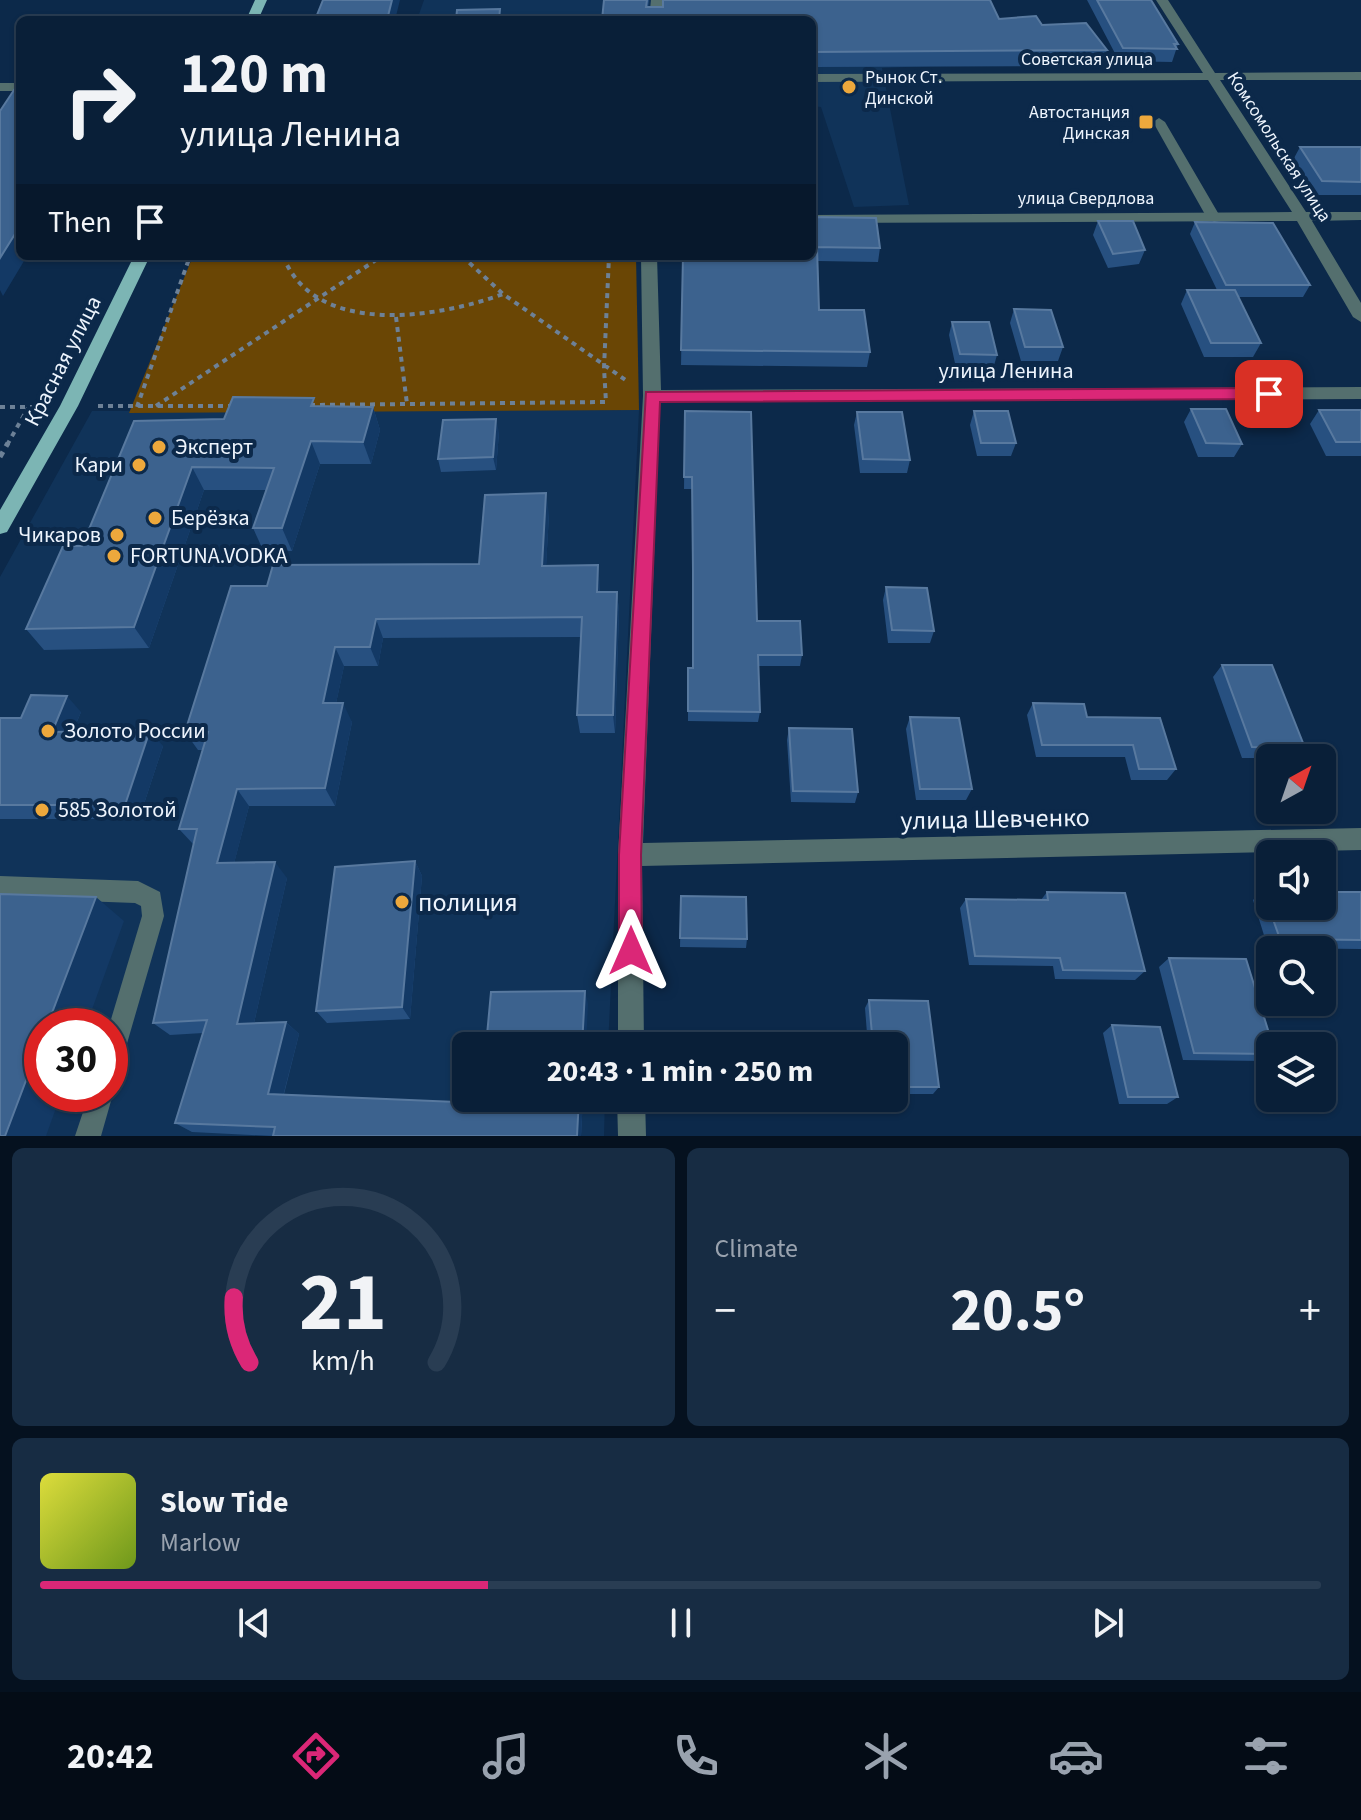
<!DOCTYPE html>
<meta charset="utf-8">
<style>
:root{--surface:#091f38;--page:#172c43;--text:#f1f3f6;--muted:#99a2ae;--line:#293d53;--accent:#db2777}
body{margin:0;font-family:"Source Sans 3",sans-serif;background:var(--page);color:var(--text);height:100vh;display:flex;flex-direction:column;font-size:30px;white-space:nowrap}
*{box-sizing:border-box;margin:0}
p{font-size:26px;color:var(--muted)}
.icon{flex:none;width:44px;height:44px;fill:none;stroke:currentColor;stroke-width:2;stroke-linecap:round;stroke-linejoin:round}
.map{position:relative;height:1136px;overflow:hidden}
.sheet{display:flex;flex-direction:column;gap:12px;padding:12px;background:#05111f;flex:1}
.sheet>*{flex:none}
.banner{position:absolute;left:16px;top:16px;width:800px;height:244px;border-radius:12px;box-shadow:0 2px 6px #0004,0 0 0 2px var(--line);background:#091f38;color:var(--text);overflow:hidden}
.needle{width:52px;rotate:40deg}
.fabs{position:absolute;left:1256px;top:744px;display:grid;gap:16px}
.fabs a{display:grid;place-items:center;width:80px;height:80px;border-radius:12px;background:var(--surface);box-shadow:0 2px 6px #0004,0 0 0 2px var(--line);font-size:40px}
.speed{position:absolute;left:24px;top:1008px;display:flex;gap:16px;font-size:40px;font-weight:700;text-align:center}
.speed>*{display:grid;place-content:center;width:104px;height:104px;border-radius:50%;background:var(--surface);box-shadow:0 2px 6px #0004,0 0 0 2px var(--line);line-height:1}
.speed .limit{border:12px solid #d22;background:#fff;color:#111}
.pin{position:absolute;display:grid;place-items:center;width:68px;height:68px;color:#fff;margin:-34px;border-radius:16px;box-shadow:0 4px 12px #0006}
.me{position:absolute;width:88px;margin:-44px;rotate:0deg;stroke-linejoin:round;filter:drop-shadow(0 0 6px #0008)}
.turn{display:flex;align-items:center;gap:28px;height:168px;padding:0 32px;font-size:36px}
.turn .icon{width:104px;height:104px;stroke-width:2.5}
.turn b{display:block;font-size:56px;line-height:68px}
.then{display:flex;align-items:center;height:76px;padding:0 32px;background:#0003;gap:16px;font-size:30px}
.big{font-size:60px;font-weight:700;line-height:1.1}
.sheet .widget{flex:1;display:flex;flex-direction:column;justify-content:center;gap:12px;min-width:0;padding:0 28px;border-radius:12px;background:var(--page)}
.sheet .dial{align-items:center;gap:0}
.dial svg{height:208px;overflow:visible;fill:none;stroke:var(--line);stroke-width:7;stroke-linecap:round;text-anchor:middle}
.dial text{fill:var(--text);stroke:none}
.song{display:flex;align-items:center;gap:24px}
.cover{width:96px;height:96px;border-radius:12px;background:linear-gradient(135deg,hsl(60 70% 55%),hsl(80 70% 35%))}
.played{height:8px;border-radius:4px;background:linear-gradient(90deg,var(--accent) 35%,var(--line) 35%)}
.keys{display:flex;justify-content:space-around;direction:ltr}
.heat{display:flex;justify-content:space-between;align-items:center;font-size:44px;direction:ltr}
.sheet .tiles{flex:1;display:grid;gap:12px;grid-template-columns:1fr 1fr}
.widget:last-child{grid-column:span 2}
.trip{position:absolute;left:452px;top:1032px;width:456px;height:80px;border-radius:12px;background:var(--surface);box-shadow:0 2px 6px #0004,0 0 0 2px var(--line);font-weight:700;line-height:80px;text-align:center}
.tabs{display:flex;height:128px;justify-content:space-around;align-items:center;background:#040c16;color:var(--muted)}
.tabs .icon{width:56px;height:56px}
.tabs .active{color:var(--accent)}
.tabs b{font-size:36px;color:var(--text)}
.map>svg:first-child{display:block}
</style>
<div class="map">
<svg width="1361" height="1136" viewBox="0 0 1361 1136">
<rect width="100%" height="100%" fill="#0c294a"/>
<path fill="#103359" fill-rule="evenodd" d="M424 0H965L1002 63 882 68 909 205 854 207 821 107 812 106V20H417Z
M639 410 608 1046H466V1098H605L604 1136H0V577L92 411ZM42 1026H110V1094H42Z"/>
<path fill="#6a4605" d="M193 256H636L639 410 129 413Z"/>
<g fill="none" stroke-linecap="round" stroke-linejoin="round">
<path stroke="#6d8197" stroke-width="4" stroke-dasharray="5 5" stroke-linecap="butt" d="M283 256C315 338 438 318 503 294
M462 256 503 294 627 381
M396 317 407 404
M310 405 606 402 604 368 609 256
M98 406H236
M156 406 382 256
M0 407H40
M137 407 190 256
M7 445 28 408"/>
<path stroke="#6d8197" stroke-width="5" stroke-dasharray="6 6" stroke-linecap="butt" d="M0 457 8 443"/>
<path fill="#546f6e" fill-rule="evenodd" d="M1159 118 1165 122 1221 218 1219 221 1214 222 1207 218 1153 122Z
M0 876 138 881 160 892 164 916 119 1071 110 1074 109 1026 142 916 141 906 135 903 0 898Z
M110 1086 113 1094 101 1136H75L89 1094H110Z"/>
<path fill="#546f6e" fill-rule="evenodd" d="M651 0H663L661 20H649Z
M1156 0H1168L1215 73 1361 72V80H1220L1306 212H1361V220L1312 221 1361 303V322L1353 317 1297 221 812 223V215L1292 212 1208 80 812 82V74L1203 73Z
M0 83H20V91H0Z
M641 256H657L661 390 1361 387V399L660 402 643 843 1361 828V850L642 866 644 1046H618V855L643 396Z
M617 1098H645L646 1136H618Z"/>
<path fill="#7cb5b4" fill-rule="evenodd" d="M255 0H267L258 20H246Z
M134 256H150L78 406 7 532 0 534V510L60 406Z"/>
</g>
<path fill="#275080" d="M604 0H649L648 7 999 19 1042 25 1107 50 1102 66 812 67V20H602Z
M1087 0H1151L1178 44 1172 62 1119 61Z
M1300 147H1361V195H1314L1293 160Z
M812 217 880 248 878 262 818 261 819 310 870 352 867 367 681 365 683 256H812Z
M1098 221 1145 250 1139 264 1108 268 1093 235Z
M1195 222 1310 285 1303 297H1238L1261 343 1253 357H1204L1181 304 1187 290H1217L1190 234Z
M1014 309 1063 347 1058 361H1021L1010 323Z
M952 322 997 355 993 369 956 368 949 335Z
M317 406 373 407 380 430 371 464H320L292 551 263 550 253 528 266 490H204L149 648 44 650 26 629 82 546 224 419Z
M1191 409 1242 444 1234 457H1198L1184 422Z
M1319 410 1361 411V456H1326L1310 424Z
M685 411 757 621 802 655 800 666H758L760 712 758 722 688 721V668H693V581L692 489H684Z
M974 411 1016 443 1011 456H977L970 425Z
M857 412 910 460 907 473H860L854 425Z
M499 432 496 470 441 472 438 459Z
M549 514 546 566 600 585V592H617L619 612 615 733H580L577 715 581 637 383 638 378 666H344L336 703 352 722 335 806H249L234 863 287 878 254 1023 286 1022 299 1034 284 1094 480 1103 583 1098 581 1136H273L192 1132 175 1123 203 1033 170 1035 153 1023 194 845 179 829 203 750H198L185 732 267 586 479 564Z
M886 587 934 631 930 643H888L883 600Z
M1222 665 1305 748 1295 758H1242L1213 677Z
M1033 703 1087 717 1176 769 1167 780H1131L1125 757H1036L1027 715Z
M81 712 73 731 163 746 139 819H0V718H21Z
M910 717 972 789 966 800H916L906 729Z
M789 728 858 792 855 803 791 802 787 740Z
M415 861 422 876 410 1019 327 1023 316 1011Z
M1263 891 1361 892V949L1268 948 1253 900Z
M1047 892 1145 971 1135 980 1055 979 1053 966 969 965 960 908 966 899 1041 900Z
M681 896 747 939 746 948 680 947Z
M1169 958 1270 1046V1057L1263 1061 1183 1060 1159 967Z
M869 1000 939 1087 933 1094H894V1046H868L865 1008Z
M1112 1025 1178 1097 1167 1104H1119L1103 1033Z"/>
<path fill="#133965" d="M392 0H400L395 20H387Z
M20 226V256H27L3 296 0 290V258Z
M373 407 380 430 371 464 363 442Z
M496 419 499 432 496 470 493 457Z
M311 441 320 464 292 551 282 528Z
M192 467 204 490 149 648 134 627Z
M546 493 549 514 545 586 542 566Z
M598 565 600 585 599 612 597 592Z
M617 592 619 612 615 733 613 715Z
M376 619 383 638 378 666 370 647Z
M335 647 344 666 332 722 323 703Z
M67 696 81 712 66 747 52 732Z
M343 703 352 722 335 806 325 788Z
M150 730 163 746 139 819 125 805Z
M237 789 249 806 230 879 217 863Z
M415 861 422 876 410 1019 402 1007Z
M275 862 287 878 251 1036 237 1024Z
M96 897 124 921 86 1026H47Z
M585 991 588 1004 586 1046H582Z
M286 1022 299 1034 281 1104 268 1094Z
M42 1038V1094H61L46 1136H5Z
M579 1098H583L581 1136H577Z"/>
<path fill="#3c628e" stroke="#58799f" stroke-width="2" d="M323 0H392L387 20H315Z
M604 0H647L646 7H663V0H990L999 19 1036 16 1042 25 1086 23 1107 50 812 52V20H602Z
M1097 0H1151L1178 44H1174L1177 49 1123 48Z
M500 9 499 20H456L457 10Z
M20 81V226L0 258V111Z
M1300 147H1361V182L1322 181Z
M812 217 876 218 880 248 812 247Z
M1098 221H1133L1145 250 1113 254Z
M1195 222 1273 223 1310 285H1226Z
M812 248H817L819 310H864L870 352 681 350 683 256H812Z
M1187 290H1235L1261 343H1211Z
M1014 309 1051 310 1063 347H1025Z
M952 322H989L997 355 960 354Z
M233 397 314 398 311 406 373 407 363 442 311 441 282 528H253L274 468 192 467 134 627 26 629 63 546H82L134 421 224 419Z
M1191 409H1226L1242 444 1206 443Z
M1319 410H1361V442H1336Z
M685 411 751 412 757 621H800L802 655H758L760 712 688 711V668H693V570L692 477H684Z
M974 411H1008L1016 443H981Z
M857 412H902L910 460 863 459Z
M496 419 493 457 438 459 443 420Z
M546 493 542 566 598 565 597 592H617L613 715H577L582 617 376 619 370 647H335L323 703H343L325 788 237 789 217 863 275 862 237 1024 286 1022 268 1094 480 1103 481 1098H579L577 1136H273L275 1127 175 1123 207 1020 153 1023 197 829H179L208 732H185L231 586H267L273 565 479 564 485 495Z
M886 587 927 588 934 631 892 630Z
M1222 665H1272L1305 748 1252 747Z
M31 695 67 696 52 732 150 730 125 805H0V718H21Z
M1033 703 1084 704 1087 717 1160 718 1176 769H1139L1133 745H1042Z
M910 717 959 718 972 789H920Z
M789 728 852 729 858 792 793 791Z
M415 861 402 1007 316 1011 335 867Z
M1263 891H1270V906H1322V892H1361V940L1280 939Z
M1047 892 1125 893 1145 971 1063 970 1060 958 975 956 966 899 1048 900Z
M0 894 96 897 47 1026H42V1038L5 1136H0Z
M681 896 746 897 747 939 680 938Z
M1169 958 1246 959 1273 1046H1270V1054L1194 1053Z
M585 991 582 1046H486L491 992Z
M869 1000 928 1001 939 1087H894V1046H873Z
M1112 1025 1160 1027 1178 1097H1128Z"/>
<path fill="#db2777" stroke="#8e194d" stroke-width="2" d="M1269 388 1277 394 1269 399 660 402 641 855 642 951 639 959 631 962 622 959 619 951V855L646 392Z"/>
<g fill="#eda83c" stroke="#0c294a" stroke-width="3">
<circle cx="849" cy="87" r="8"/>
<rect x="1138" y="114" width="16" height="16" rx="4"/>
<circle cx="159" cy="447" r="8"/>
<circle cx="139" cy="465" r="8"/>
<circle cx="155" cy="518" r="8"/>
<circle cx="117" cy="535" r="8"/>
<circle cx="114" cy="556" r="8"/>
<circle cx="48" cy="731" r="8"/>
<circle cx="42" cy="810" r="8"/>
<circle cx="402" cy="902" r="8"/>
</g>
<g text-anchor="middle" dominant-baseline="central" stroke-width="8" stroke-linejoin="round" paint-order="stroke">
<g font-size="18" fill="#edf4fd" stroke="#0c294a">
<text x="1087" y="59">Советская улица</text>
<text transform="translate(1279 147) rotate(57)">Комсомольская улица</text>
<text x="1086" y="198">улица Свердлова</text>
</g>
<g font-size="18" fill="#edf4fd" stroke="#0c294a" text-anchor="start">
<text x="865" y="77">Рынок Ст.<tspan x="865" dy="21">Динской</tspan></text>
<text x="1130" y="112" text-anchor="end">Автостанция<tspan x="1130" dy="21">Динская</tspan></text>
</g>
<g font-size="22" fill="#edf4fd" stroke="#0c294a">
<text transform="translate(63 361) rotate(-63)">Красная улица</text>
<text x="1006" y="371">улица Ленина</text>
</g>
<g font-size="22" fill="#edf4fd" stroke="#0c294a" text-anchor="start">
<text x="175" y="447">Эксперт</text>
<text x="123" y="465" text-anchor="end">Кари</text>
<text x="171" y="518">Берёзка</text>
<text x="101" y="535" text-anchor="end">Чикаров</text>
<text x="130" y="556">FORTUNA.VODKA</text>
<text x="64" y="731">Золото России</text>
<text x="58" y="810">585 Золотой</text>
</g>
<g font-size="26" fill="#edf4fd" stroke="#0c294a">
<text transform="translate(995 819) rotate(-1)">улица Шевченко</text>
</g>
<g font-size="26" fill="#edf4fd" stroke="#0c294a" text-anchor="start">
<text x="418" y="902">полиция</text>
</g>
</g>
</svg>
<div class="fabs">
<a><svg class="needle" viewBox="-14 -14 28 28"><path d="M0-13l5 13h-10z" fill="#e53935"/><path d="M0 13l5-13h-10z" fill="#99a2ae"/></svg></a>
<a><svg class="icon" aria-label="sound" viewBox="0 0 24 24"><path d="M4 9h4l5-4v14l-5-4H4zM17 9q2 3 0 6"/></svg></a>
<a><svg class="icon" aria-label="search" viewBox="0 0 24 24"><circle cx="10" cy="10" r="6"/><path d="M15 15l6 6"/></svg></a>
<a><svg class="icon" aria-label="layers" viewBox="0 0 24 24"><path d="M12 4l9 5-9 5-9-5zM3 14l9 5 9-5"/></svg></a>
</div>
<div class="speed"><div class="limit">30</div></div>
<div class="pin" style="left:1269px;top:394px;background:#d93025"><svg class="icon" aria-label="arrive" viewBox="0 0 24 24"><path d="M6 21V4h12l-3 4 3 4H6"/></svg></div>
<svg class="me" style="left:631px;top:951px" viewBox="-20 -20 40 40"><path d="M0-17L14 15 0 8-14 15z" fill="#db2777" stroke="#fff" stroke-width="4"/></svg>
<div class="trip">20:43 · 1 min · 250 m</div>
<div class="banner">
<div class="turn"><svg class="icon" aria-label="right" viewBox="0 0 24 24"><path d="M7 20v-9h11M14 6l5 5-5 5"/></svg><div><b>120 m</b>улица Ленина</div></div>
<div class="then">Then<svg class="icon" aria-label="arrive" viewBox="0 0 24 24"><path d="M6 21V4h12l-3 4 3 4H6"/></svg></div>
</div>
</div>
<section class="sheet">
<div class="tiles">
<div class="widget dial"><svg viewBox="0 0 100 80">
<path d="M14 69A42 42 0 1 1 86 69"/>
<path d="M14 69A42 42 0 0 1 8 44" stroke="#db2777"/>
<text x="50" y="56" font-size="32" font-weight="700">21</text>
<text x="50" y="72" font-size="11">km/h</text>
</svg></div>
<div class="widget"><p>Climate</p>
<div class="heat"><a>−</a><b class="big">20.5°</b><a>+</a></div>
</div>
<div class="widget">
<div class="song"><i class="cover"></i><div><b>Slow Tide</b><p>Marlow</p></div></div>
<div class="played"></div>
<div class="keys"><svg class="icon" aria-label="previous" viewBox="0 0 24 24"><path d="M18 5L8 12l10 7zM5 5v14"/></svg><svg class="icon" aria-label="pause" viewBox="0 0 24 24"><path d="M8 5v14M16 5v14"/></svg><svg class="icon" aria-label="next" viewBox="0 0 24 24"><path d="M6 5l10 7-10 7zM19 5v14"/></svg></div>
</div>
</div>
</section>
<nav class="tabs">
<b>20:42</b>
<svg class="icon active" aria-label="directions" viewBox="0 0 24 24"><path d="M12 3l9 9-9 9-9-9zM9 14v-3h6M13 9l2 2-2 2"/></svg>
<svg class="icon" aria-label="music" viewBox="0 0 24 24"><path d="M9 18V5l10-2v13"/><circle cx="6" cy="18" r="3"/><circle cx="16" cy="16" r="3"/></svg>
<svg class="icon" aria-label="phone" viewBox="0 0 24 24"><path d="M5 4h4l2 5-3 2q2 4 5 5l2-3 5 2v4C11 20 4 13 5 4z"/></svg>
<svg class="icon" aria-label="climate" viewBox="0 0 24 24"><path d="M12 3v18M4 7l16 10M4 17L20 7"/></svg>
<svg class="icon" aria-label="car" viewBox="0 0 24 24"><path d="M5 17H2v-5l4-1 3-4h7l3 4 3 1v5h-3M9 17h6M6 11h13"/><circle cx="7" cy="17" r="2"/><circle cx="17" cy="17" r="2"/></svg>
<svg class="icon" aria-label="filters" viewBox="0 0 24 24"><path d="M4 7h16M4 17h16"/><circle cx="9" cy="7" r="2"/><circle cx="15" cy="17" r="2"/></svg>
</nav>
